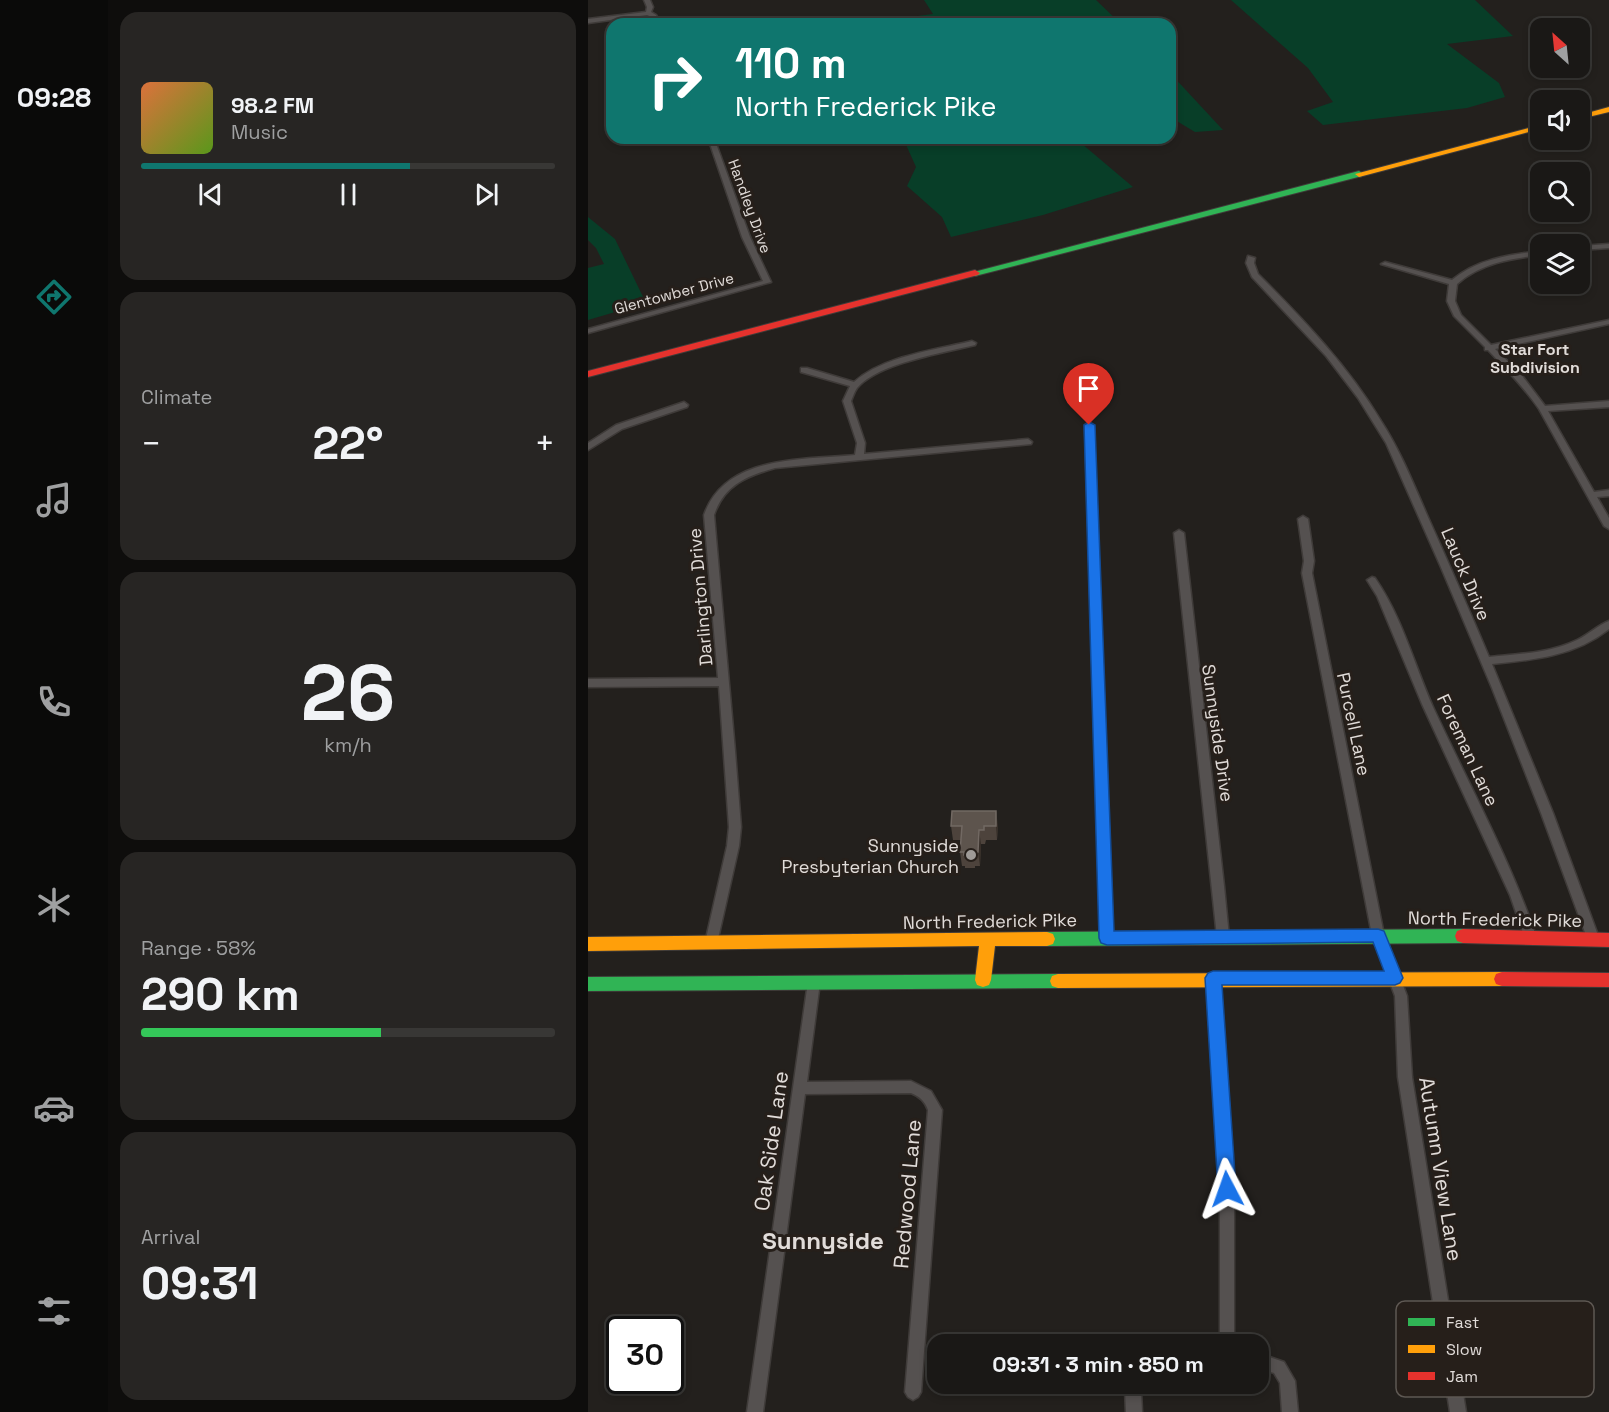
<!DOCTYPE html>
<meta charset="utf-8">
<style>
:root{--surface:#1a1816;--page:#272523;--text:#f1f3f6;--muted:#9fa0a1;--line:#383735;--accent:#0f766e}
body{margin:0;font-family:"Space Grotesk",sans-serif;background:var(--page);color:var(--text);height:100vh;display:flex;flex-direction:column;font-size:22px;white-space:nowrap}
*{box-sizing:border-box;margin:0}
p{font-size:20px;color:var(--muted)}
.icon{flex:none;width:33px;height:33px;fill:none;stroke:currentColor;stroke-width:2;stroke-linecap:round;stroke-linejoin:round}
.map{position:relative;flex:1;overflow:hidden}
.side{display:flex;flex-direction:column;gap:12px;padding:12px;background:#0e0d0c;width:480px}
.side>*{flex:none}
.hud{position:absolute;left:18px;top:18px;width:570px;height:126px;border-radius:18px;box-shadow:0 3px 9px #0003,0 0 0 2px var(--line);background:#0f766e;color:#fff;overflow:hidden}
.needle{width:39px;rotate:333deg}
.controls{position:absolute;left:942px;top:18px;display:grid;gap:12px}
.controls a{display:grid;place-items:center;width:60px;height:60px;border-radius:12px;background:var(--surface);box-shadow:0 3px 9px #0003,0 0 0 2px var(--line);font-size:30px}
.speed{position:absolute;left:18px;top:1316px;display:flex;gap:12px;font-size:30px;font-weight:700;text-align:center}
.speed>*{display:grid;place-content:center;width:78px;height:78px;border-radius:50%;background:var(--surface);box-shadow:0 3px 9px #0003,0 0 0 2px var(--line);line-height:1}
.speed .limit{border:3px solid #111;border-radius:9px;background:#fff;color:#111}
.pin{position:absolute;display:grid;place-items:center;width:51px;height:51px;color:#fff;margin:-62px -26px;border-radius:50% 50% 50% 0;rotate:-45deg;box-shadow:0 0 6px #0007}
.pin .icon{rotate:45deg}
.me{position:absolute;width:66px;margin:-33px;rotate:356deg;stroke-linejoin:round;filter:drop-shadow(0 0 4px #0008)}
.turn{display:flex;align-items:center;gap:21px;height:126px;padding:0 30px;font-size:27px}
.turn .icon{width:78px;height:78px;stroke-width:2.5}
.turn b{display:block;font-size:42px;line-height:51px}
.big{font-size:45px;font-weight:600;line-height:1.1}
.side .tile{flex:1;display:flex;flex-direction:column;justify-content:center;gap:9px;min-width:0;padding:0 21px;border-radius:18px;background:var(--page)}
.side .dial{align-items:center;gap:0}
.dial b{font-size:78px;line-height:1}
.song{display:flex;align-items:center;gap:18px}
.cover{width:72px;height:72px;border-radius:9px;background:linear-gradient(135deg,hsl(20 70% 55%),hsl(90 70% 35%))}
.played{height:6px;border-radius:3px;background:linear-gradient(90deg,var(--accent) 65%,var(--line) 65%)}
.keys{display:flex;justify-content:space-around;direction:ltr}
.heat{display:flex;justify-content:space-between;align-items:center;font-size:33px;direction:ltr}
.charge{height:9px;border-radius:4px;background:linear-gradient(90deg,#34c759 58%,var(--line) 0)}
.trip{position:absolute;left:339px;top:1334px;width:342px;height:60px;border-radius:18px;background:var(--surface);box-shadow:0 3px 9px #0003,0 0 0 2px var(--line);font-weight:600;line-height:60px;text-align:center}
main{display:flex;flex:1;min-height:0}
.tabs{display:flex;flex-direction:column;width:108px;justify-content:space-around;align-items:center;background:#0a0a09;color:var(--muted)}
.tabs .icon{width:42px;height:42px}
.tabs .active{color:var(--accent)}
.tabs b{font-size:27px;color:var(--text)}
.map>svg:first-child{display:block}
</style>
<main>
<nav class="tabs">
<b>09:28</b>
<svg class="icon active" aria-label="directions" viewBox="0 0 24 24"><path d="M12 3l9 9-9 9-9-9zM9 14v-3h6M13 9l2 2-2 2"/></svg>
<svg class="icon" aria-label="music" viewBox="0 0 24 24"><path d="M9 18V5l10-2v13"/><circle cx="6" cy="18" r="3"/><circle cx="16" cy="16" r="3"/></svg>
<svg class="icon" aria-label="phone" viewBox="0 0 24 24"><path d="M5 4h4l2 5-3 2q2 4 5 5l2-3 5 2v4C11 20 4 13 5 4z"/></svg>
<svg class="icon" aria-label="climate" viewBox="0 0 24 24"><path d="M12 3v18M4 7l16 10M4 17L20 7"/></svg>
<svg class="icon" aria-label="car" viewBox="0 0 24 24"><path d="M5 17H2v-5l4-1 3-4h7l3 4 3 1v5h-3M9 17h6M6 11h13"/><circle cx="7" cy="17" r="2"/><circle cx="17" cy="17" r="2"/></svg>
<svg class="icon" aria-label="filters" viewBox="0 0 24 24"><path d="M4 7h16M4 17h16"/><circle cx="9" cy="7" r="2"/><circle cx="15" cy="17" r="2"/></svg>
</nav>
<section class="side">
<div class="tile">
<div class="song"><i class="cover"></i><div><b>98.2 FM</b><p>Music</p></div></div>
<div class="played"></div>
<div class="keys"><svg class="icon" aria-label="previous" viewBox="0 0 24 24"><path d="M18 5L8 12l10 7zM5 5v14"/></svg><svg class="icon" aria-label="pause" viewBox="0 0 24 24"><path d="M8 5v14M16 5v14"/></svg><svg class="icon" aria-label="next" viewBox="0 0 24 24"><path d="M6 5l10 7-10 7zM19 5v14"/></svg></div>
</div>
<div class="tile"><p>Climate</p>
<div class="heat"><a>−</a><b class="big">22°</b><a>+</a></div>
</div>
<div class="tile dial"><b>26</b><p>km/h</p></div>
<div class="tile"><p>Range · 58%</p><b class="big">290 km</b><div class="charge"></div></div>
<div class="tile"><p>Arrival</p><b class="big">09:31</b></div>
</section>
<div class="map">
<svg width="1021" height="1412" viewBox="0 0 1021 1412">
<rect width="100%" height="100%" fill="#23201d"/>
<path fill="#083e28" d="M336 0H508L533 24H332L322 17 345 14Z
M643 0H887L925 36 859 44 911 83 917 97 879 108 735 125 719 111 745 102 720 68Z
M582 73 635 130 607 132 582 117Z
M315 138H487L545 187 455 215 363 237 354 217 319 186 328 167Z
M0 217 27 239 58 303 0 320V268L16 264 8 248 0 240Z"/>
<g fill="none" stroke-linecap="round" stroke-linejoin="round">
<defs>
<path id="street" d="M56 0H62L65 7 63 12 68 15 73 24H67L64 17 59 15 0 23V19L58 12 59 7Z
M120 138H126L162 237 183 282 0 333V329L175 281 154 237Z
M1021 244V248L992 250V246Z
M952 251V255C922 259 893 263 869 284L867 301 873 315 903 345 1021 320V324L907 349 932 373 957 406 1021 401V407L960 411 1006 492 1021 490V496L1009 497 1021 518V529L1016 526 951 409C936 387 918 369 900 350H897V347L866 316 859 301 861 284 793 264 797 262 864 280C889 259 920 255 952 251Z
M660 256 667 258 666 263 670 274C715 319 760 366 793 421 812 450 825 483 839 515 860 562 881 609 901 657 931 654 962 653 989 640 1000 635 1010 625 1021 621V629C987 656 946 660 904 664L965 813 1011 938 1009 942 1005 943 1001 942 999 938 953 813 904 688 852 565 798 443 770 398 738 356 664 277 658 263Z
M384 341 388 343 387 345C355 353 290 363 269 388 266 392 265 397 263 401L277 443 276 454 440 439 444 442 443 444 187 468C159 476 136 485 126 515L147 751 153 827 151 846 129 943 127 947 123 948 119 947 117 943 139 846 141 827 131 686 0 687V679L130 678 116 515C137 455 214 460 267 455L269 443 255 401 262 386 213 372V368H219L266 382C295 356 347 350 384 341Z
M96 402 100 405 99 407 34 429 0 450V443L28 425Z
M501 422 505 425 525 938 523 942 519 943 515 942 513 938 497 425Z
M715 516 720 519 726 561 724 573 796 935 819 996 824 1077 878 1412H862L810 1077 807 996 784 935 714 573 716 561 710 519Z
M591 530 596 533 636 886 641 937 639 941 635 942 631 941 629 937 586 533Z
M784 577 787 578C814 617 826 664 845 707 880 783 921 857 948 936L946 940 942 941 938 940 936 936 922 895 834 704 789 596 779 580Z
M625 973 629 974 631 978 646 1189V1344H632V1189L619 978 621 974Z
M226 977 230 978 232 982 219 1082 323 1081 343 1091 354 1110 333 1392 330 1397 325 1400 320 1397 317 1392 340 1110C337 1101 331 1096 323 1093L217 1094 175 1412H159L220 982 222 978Z
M670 1353 696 1362 707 1381 710 1412H694L692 1383 686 1373 670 1368Z
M540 1383H556L553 1390 554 1412H538L537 1389Z"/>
<path id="fast" d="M771 171 775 174 774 176 387 276 382 273Z
M875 929 881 931 883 936 881 941 875 943 459 946 453 944 451 939 453 934 459 932Z
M470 974 476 976 478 981 476 986 470 988 0 991V977Z"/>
<path id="slow" d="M1021 107V112L992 119V115Z
M952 125V129L771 177 767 174Z
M459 932 465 934 467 939 465 944 459 946H407L403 980 401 985 395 987 389 985 387 980 391 946 0 951V937Z
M914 972 920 974 922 979 920 984 914 986 470 988 464 986 462 981 464 976 470 974Z"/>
<path id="jam" d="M387 270 392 273 390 275 0 377V371Z
M875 929 1021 933V947L875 943 869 941 867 936 869 931Z
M914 972 1021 973V987L914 986 908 984 906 979 908 974Z"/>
</defs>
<use href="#street" stroke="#3f3b39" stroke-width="3"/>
<use href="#fast" stroke="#3f3b39" stroke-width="2"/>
<use href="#slow" stroke="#3f3b39" stroke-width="2"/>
<use href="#jam" stroke="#3f3b39" stroke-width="2"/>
<use href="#street" fill="#555150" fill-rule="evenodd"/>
<use href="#fast" fill="#30b455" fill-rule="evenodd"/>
<use href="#slow" fill="#ff9f0a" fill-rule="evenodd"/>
<use href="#jam" fill="#e5322d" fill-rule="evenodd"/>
</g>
<path fill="#4d433c" d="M410 825 409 840H398L397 844H393L392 866H387V868H377V866H374L372 852 373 840H365L363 826Z"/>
<path fill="#362e28" d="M408 811 410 825 409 840 408 826Z
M391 830 393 844 392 866 390 852Z"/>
<path fill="#5d544d" stroke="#726963" stroke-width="1.5" d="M364 811H408V826H396V830H391L390 852H386V855H376V852H372L374 826H363Z"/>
<path fill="#1a73e8" stroke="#114b97" stroke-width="1.5" d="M501 422 507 425 526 931 790 929 796 931 815 978 812 983 807 985H634L648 1189 645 1196 639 1198 632 1196 630 1189 617 978 620 973 625 971H796L785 942 519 945 513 943 511 938 496 425Z"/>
<circle fill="#9e9a97" stroke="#261f1a" stroke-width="2" cx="383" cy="855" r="6"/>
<g text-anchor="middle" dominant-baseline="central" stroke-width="6" stroke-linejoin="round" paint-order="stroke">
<g font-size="15" fill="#e1dcd9" stroke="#261f1a">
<text transform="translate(162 206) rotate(70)">Handley Drive</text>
<text transform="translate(86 293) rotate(-15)">Glentowber Drive</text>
</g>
<g font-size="16" font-weight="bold" fill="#e1dcd9" stroke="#261f1a">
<text x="947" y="349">Star Fort<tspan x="947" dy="18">Subdivision</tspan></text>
</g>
<g font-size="18" fill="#e1dcd9" stroke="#261f1a">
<text transform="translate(878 574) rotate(67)">Lauck Drive</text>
<text transform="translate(112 597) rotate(-95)">Darlington Drive</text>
<text transform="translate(766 724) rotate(78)">Purcell Lane</text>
<text transform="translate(630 733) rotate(82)">Sunnyside Drive</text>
<text transform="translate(880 750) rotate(65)">Foreman Lane</text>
<text transform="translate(907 919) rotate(1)">North Frederick Pike</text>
<text transform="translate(402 921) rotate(-1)">North Frederick Pike</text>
</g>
<g font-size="18" fill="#e1dcd9" stroke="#261f1a" text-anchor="end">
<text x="371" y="845">Sunnyside<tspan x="371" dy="21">Presbyterian Church</tspan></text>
</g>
<g font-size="21" fill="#e1dcd9" stroke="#261f1a">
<text transform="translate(183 1141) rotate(-82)">Oak Side Lane</text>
<text transform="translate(853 1169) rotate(81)">Autumn View Lane</text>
<text transform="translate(319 1194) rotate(-85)">Redwood Lane</text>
</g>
<g font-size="24" font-weight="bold" fill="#e1dcd9" stroke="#261f1a">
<text x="235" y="1240">Sunnyside</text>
</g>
</g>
<rect x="808" y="1301" width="198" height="96" rx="9" fill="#261f1a" stroke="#5e5853" stroke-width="1.5"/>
<rect x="820" y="1318" width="27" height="8" fill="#30b455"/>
<rect x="820" y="1345" width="27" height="8" fill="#ff9f0a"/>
<rect x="820" y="1372" width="27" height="8" fill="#e5322d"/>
<g font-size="16" fill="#e1dcd9">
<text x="858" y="1328">Fast</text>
<text x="858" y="1355">Slow</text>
<text x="858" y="1382">Jam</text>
</g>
</svg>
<div class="controls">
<a><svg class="needle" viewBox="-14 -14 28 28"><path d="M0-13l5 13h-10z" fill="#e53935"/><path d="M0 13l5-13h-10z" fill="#9fa0a1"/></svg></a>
<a><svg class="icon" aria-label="sound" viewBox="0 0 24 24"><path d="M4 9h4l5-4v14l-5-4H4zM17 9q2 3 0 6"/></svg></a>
<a><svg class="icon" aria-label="search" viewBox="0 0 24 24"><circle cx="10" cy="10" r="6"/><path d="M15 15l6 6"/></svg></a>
<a><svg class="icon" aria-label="layers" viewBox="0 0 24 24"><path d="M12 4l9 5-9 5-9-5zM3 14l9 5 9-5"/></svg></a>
</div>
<div class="speed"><div class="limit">30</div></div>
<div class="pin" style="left:501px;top:425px;background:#d93025"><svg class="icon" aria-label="arrive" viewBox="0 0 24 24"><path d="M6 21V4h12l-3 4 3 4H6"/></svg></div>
<svg class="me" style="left:639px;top:1189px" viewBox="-20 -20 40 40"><path d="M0-17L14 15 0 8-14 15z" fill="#1a73e8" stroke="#fff" stroke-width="4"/></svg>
<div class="trip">09:31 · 3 min · 850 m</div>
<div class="hud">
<div class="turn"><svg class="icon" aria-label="right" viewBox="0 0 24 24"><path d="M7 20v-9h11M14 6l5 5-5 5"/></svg><div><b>110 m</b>North Frederick Pike</div></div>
</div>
</div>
</main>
